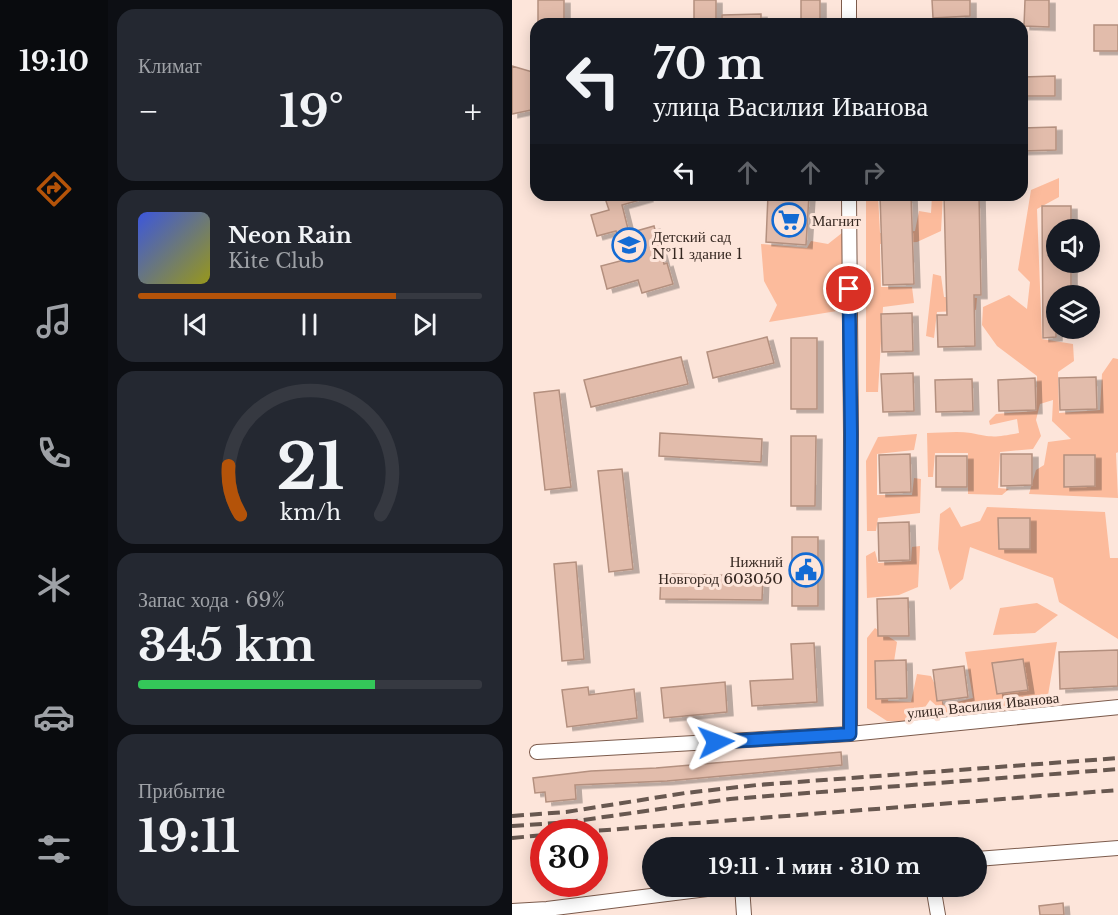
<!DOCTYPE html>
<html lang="ru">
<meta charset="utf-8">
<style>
:root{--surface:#171b24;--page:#242831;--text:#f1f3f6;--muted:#9ea1a6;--line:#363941;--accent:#b45309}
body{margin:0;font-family:"Libre Baskerville",serif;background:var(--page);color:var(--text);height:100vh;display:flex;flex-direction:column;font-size:22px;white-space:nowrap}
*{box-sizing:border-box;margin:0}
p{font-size:20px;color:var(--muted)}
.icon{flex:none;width:33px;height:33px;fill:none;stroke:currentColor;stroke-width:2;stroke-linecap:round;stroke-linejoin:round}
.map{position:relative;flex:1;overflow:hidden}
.drawer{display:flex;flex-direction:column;gap:9px;padding:9px;background:#0d0f14;width:404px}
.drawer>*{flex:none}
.hud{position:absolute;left:18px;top:18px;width:498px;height:183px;border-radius:18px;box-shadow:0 3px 15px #0003;background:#171b24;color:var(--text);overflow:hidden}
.buttons{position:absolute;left:534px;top:219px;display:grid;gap:12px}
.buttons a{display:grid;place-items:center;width:54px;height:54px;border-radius:50%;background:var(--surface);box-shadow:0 3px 15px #0003;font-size:30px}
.speed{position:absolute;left:18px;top:819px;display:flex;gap:12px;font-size:30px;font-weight:700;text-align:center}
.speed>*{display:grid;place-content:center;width:78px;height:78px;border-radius:50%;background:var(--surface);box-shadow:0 3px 15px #0003;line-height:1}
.speed .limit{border:9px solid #d22;background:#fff;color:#111}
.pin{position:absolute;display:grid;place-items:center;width:51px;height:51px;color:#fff;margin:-26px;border:3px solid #fff;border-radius:50%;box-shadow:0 2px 6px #0007}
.me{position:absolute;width:66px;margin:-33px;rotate:87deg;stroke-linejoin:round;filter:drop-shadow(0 0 4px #0008)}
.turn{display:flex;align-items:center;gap:21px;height:126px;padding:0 24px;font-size:27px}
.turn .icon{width:78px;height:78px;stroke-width:2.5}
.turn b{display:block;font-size:42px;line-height:51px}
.lanes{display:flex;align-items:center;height:57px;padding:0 24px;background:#0003;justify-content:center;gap:30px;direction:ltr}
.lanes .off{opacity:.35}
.big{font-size:45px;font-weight:800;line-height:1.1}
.drawer .card{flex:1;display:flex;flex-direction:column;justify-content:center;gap:9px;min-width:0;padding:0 21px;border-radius:18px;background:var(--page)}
.drawer .dial{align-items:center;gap:0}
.dial svg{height:156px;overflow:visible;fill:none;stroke:var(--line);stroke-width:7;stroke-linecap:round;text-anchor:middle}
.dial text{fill:var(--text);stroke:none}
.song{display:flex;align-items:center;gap:18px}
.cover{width:72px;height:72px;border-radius:9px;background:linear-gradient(135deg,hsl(230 70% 55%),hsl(60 70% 35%))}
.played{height:6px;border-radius:3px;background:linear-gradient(90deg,var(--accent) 75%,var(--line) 75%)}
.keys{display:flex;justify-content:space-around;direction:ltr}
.heat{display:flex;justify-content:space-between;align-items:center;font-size:33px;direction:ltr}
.charge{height:9px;border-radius:4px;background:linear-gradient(90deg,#34c759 69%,var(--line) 0)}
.trip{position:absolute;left:130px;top:837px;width:345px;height:60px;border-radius:30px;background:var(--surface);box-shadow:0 3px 15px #0003;font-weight:800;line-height:60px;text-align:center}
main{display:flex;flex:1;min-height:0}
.tab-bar{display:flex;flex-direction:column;width:108px;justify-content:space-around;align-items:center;background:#090b0e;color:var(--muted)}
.tab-bar .icon{width:42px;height:42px}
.tab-bar .selected{color:var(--accent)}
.tab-bar b{font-size:27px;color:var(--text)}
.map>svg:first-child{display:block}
</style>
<main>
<nav class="tab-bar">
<b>19:10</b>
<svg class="icon selected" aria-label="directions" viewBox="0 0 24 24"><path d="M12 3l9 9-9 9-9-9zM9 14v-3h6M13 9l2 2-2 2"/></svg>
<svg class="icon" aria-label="music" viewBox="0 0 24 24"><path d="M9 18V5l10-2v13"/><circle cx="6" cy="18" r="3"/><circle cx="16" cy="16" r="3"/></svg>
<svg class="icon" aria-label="phone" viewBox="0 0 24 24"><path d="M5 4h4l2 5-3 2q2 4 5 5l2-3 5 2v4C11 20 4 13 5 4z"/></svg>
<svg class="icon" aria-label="climate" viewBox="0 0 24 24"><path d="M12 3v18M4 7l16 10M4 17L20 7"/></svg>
<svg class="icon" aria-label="car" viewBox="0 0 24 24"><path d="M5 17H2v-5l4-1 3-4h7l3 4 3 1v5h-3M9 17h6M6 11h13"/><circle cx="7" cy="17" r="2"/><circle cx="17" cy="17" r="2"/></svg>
<svg class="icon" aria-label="filters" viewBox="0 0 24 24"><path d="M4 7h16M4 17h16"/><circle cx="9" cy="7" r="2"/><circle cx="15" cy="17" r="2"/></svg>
</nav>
<section class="drawer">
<div class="card"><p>Климат</p>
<div class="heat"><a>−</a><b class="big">19°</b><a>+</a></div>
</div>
<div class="card">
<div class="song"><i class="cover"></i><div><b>Neon Rain</b><p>Kite Club</p></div></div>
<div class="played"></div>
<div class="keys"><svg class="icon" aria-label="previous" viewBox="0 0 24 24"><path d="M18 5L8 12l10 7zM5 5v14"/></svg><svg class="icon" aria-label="pause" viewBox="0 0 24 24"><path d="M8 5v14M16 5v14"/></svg><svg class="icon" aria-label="next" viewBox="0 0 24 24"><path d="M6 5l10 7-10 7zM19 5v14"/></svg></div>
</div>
<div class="card dial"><svg viewBox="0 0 100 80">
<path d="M14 69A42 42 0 1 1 86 69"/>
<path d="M14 69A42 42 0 0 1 8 44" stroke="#b45309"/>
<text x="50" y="56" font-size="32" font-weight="700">21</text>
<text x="50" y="72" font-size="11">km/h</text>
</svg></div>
<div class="card"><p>Запас хода · 69%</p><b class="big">345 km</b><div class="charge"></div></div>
<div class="card"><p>Прибытие</p><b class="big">19:11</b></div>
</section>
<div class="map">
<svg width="607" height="915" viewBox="0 0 607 915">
<defs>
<filter id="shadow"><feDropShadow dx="6" dy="3.5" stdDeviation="0" flood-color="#0004"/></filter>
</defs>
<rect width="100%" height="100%" fill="#fde5da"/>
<path fill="#fcbb9c" d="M547 178V197L525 209 530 339 561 344 562 361 546 372 547 413 588 410 590 374 601 358 606 359 607 452 604 453 606 498 517 494 524 470 532 465 536 442 559 439 540 421 541 400 528 404 524 420 529 436 521 449 488 452 486 488 497 489 490 495 456 494V453H423L421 477H416L415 433C429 433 445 431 459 433 481 438 484 437 507 433L505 419 478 425 477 421 484 414 524 411 525 376 485 346 470 325 471 307 497 295 515 309 518 282 506 270 519 190Z
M361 195H366L368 233 403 231 407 211 419 213 420 195H431L429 231 405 242 368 244 369 287H400L402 303 371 307 366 392H354V199Z
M335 229 333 274H318L316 284 331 292 325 311 257 322 265 305 252 281 249 244 295 248 299 241 316 244Z
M421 274 429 276 432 297 465 298 464 310 425 312 422 338 414 336Z
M405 434 402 450 365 454V495H400L402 478 409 479 408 513 366 518 364 531H355L354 461 366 437Z
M438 507 449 527 468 521 475 507 593 512 598 558H606V639L547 602 541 578 458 547 451 579 438 590 426 549 428 514Z
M408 546 406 587 387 595 355 598 354 556 363 551 366 563 399 561 400 547Z
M525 603 546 615 523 633 481 635 488 608Z
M363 628 385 642 376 701 399 702 405 674 419 676 432 705 461 698 453 652 545 642 534 707 437 717 418 700 403 722 375 721 355 708V638Z"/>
<path fill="#e2bcab" stroke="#b4907f" stroke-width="1.5" filter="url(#shadow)" d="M26 0H52V24H26Z
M182 0H204V24H182Z
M289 0H308V24H289Z
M420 0H458V16L421 18Z
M513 0H537V27L512 26Z
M249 14V24H210V15Z
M582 25H606V51H582Z
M0 66 24 73V109L0 114Z
M543 76V96H510V77Z
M544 127V150L510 151V128Z
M92 195H134L135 198 110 205 117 233 142 226 152 264 155 263 161 284 130 293 126 280 95 289 89 266 112 260 104 231 85 236 79 215 97 210Z
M256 195H297L294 245 254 242Z
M368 195H399L402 284 371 285Z
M432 195H467L469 295H462L463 346 426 347 425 315H435Z
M530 206H559V230H544V262H559V296H544V337L531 338Z
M400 313 401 351 370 352 369 314Z
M255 337 262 363 201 378 195 352Z
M279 338H305V409H279Z
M169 357 176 384 79 407 72 380Z
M401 373 402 411 371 412 369 374Z
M584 377 585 409 548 410 547 378Z
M523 378 524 410 487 411 486 380Z
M460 379 461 411 424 412 423 380Z
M47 390 59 487 33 490 22 393Z
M148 433 250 439 249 462 147 456Z
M279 436H304L303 506H279Z
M398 454 399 492 368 493 367 455Z
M489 454H520V485L489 486Z
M552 455H583V486L552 487Z
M424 456H455V487H424Z
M110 469 121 569 97 572 86 471Z
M486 518H518V549H487Z
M397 522 398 560 367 561 366 523Z
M280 537H306V606H280Z
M64 562 72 659 50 661 42 564Z
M149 574 251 576 250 600 148 599Z
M396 598 397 636H366L365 599Z
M302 643 305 702 240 706 238 681 281 679 279 644Z
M606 650V686L548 689 547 652Z
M511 659 516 690 485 694 480 663Z
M394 660 395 698 364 699 363 661Z
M452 666 456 697 425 701 421 670Z
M213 682 215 712 152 718 149 688Z
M76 687 77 695 122 689 125 718 55 727 50 690Z
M329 752 330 765 155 781 63 785 64 799 34 802 33 792 23 793 21 778 79 771 144 768Z
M551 903 552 915H528L527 906Z"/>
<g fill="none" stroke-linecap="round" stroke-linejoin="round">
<defs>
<path id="minor" d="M337 0V24
M337 195 339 434 338 734
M25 752 338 734 607 707
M465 859 607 848
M230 886 232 915
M421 886 426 915
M0 911 35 909 219 886"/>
</defs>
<use href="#minor" stroke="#7c5b4c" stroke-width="16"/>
<use href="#minor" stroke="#fff" stroke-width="14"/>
<path stroke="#685850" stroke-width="4" stroke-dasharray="12 6" stroke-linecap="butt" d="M0 816 54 812 173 793 245 785 607 758
M0 826 57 822 218 799 607 769
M69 832 607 790
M0 838 32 835"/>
</g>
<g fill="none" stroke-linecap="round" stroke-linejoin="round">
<defs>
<path id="route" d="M204 742 338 734 339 434 337 289"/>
</defs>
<use href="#route" stroke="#114b97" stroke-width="15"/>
<use href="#route" stroke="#1a73e8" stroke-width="10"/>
</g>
<defs>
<symbol id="supermarket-ring" viewBox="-11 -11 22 22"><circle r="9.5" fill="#fde5da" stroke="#136bd4" stroke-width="1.5"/><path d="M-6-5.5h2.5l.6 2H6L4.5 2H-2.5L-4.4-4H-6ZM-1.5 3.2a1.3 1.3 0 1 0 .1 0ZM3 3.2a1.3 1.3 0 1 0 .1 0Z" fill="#136bd4"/></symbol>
<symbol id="school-ring" viewBox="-11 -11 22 22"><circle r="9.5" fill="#fde5da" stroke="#136bd4" stroke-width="1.5"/><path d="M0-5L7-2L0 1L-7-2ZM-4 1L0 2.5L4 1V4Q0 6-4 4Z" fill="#136bd4"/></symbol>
<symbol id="civic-ring" viewBox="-11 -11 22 22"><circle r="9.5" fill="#fde5da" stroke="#136bd4" stroke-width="1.5"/><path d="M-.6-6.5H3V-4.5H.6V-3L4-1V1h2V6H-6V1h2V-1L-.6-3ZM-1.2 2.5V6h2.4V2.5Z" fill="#136bd4"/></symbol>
</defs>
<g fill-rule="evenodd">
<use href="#supermarket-ring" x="258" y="201" width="38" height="38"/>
<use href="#school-ring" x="98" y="226" width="38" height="38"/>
<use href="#civic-ring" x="275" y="551" width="38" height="38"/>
</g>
<g text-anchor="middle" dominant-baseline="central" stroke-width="6" stroke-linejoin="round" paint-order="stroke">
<g font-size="15" fill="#352720" stroke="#fde5da" text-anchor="start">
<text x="300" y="220">Магнит</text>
<text x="140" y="236">Детский сад<tspan x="140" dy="17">№11 здание 1</tspan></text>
<text x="271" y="561" text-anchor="end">Нижний<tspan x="271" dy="17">Новгород 603050</tspan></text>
</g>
<g font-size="15" fill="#352720" stroke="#fde5da">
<text transform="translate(471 705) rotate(-6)">улица Василия Иванова</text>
</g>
</g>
</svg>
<div class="buttons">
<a><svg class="icon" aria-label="sound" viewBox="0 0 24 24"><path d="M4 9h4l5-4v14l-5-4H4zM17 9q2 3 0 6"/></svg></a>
<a><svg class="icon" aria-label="layers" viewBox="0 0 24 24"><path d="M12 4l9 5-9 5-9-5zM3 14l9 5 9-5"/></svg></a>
</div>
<div class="speed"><div class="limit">30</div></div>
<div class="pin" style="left:337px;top:289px;background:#d93025"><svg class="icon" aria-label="arrive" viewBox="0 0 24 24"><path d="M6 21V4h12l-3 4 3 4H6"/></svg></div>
<svg class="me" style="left:204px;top:742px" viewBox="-20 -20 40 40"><path d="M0-17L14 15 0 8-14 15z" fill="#1a73e8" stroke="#fff" stroke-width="4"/></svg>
<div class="trip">19:11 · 1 мин · 310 m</div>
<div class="hud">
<div class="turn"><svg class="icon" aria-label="left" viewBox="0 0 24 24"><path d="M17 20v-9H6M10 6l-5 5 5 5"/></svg><div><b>70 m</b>улица Василия Иванова</div></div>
<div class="lanes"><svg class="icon" aria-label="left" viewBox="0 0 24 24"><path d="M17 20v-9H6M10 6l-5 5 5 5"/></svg><svg class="icon off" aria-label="ahead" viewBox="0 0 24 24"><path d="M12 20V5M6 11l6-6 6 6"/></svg><svg class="icon off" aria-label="ahead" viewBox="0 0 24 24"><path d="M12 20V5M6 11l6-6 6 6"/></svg><svg class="icon off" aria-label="right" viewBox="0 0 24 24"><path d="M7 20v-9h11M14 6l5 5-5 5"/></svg></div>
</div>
</div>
</main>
